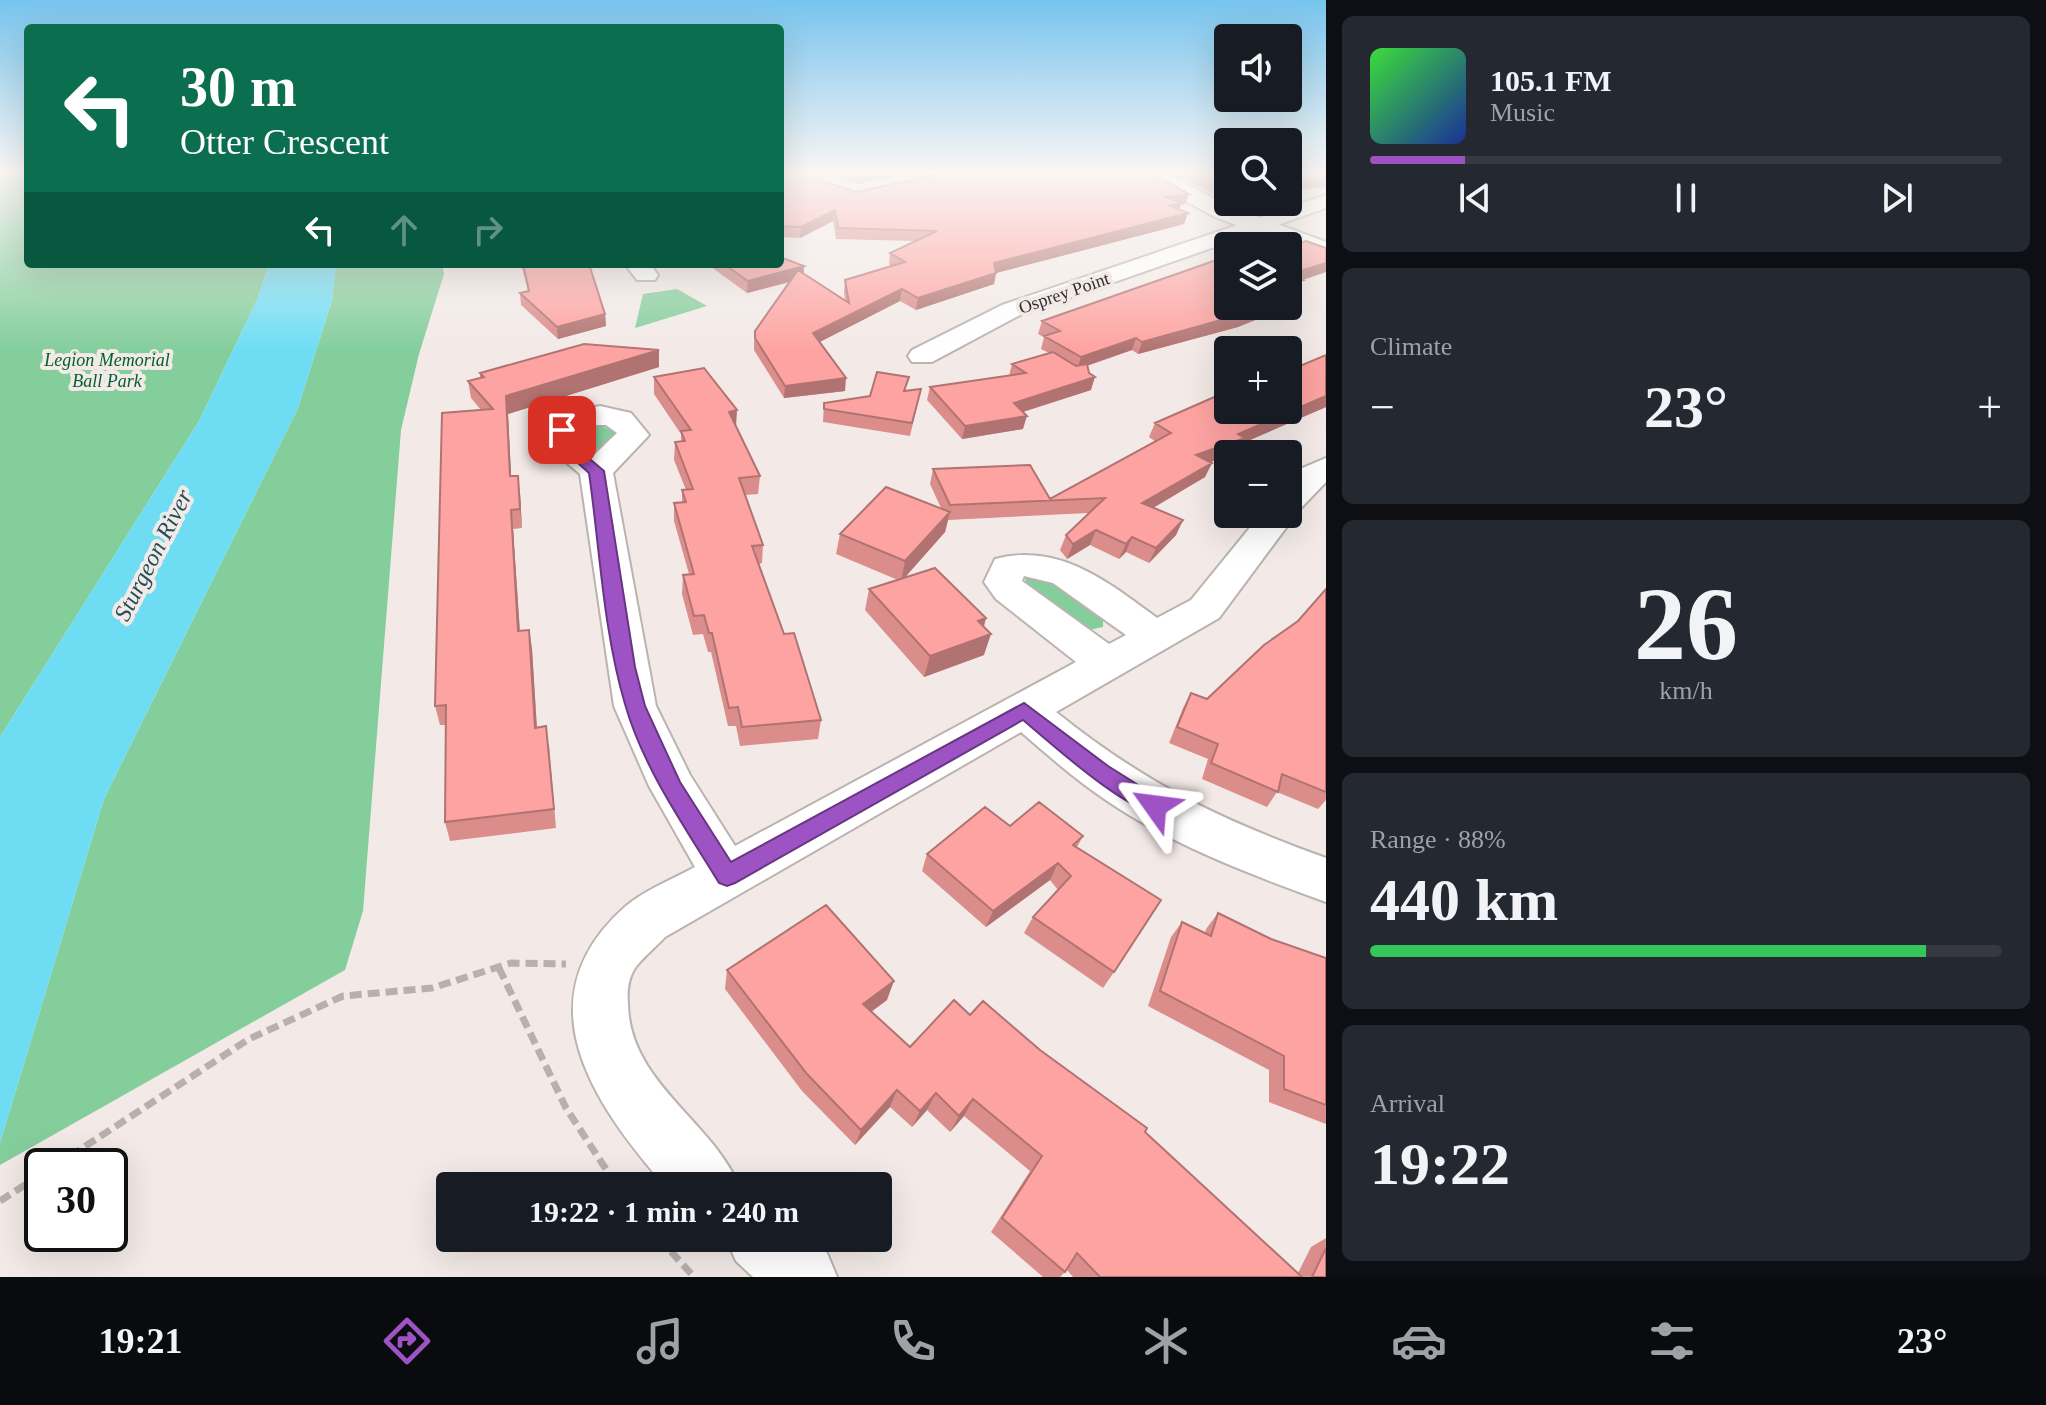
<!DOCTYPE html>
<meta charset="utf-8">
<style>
:root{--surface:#171b24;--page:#242831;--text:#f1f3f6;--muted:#9ea1a6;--line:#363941;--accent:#9e53c5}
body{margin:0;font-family:Georgia,serif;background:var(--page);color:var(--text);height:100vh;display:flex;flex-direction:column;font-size:30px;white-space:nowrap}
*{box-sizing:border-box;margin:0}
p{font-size:26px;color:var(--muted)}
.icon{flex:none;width:44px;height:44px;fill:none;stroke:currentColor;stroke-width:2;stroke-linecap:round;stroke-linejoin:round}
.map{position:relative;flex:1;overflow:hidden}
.drawer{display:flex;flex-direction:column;gap:16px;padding:16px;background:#0d0f14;width:720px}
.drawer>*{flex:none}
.hud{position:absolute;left:24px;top:24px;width:760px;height:244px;border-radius:8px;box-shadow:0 8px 32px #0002;background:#0b6e4f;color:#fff;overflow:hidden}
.buttons{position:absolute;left:1214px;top:24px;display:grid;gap:16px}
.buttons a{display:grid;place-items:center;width:88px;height:88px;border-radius:8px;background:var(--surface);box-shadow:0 8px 32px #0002;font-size:40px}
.speed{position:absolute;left:24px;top:1148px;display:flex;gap:16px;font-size:40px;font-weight:700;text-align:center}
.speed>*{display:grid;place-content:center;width:104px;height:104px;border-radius:50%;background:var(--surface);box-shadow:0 8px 32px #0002;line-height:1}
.speed .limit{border:4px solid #111;border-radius:12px;background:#fff;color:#111}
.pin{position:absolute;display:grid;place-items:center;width:68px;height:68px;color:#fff;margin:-34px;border-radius:16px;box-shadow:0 4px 12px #0006}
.me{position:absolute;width:88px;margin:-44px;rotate:301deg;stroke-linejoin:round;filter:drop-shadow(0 0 6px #0008)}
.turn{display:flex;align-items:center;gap:28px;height:168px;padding:0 24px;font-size:36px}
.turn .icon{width:104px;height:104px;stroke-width:2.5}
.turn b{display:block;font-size:56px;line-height:68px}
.lanes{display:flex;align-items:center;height:76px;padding:0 24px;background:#0003;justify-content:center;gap:40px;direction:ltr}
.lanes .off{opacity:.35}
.big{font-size:60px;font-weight:700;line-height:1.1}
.drawer .tile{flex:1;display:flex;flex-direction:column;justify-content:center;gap:12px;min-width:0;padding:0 28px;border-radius:12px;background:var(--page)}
.drawer .dial{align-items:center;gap:0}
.dial b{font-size:104px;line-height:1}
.song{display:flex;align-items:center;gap:24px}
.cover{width:96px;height:96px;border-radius:12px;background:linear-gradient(135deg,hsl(120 70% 55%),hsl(230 70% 35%))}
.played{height:8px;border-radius:4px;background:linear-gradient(90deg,var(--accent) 15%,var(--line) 15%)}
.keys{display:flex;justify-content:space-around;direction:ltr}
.heat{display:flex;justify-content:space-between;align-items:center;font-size:44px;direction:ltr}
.charge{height:12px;border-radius:6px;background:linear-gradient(90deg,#34c759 88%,var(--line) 0)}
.trip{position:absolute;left:436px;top:1172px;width:456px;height:80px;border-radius:8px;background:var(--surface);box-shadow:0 8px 32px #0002;font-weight:700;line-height:80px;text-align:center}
.tabs{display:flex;height:128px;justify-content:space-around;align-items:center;background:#090b0e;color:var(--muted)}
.tabs .icon{width:56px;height:56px}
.tabs .current{color:var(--accent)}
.tabs b{font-size:36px;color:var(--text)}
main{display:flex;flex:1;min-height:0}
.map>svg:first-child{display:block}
</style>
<main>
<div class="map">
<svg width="1326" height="1277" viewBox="0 0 1326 1277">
<rect width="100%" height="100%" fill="#f3eae7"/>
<path fill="#84ce9c" d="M0 172H28V264H269L257 300 199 421 0 737Z
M336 264H442L444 274 419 354 401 430 363 911 345 970 0 1165V1143L104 799 298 408 332 300Z
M677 289 707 306 635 328 643 294Z
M598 425 616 431V437L595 451 576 437 579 431Z
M1043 575 1103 616V627L1089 630 1027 588 1025 576Z"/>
<path fill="#6eddf4" d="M269 264H336L332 300 298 408 104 799 0 1143V737L199 421 257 300Z"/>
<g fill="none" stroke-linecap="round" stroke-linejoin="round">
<defs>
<path id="minor" d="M1326 195V208L1020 315 932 362H912L908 356 912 350 1002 305Z
M625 264H650L658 275 655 280H637Z
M600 406 631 413 649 435 613 473 656 706 690 775 735 846 1076 662 996 599 984 582 995 559C1059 542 1108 582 1157 618L1191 600 1261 514H1288V482L1300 469 1326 458V482L1300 509 1294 511 1296 514 1291 521 1219 618 1056 712C1146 784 1218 819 1326 858V902C1255 876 1182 849 1118 808 1083 786 1052 759 1021 732L665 937C656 947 643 957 635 968 628 979 627 991 628 1004 629 1082 712 1121 739 1186H665C592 1102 521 998 626 906 645 890 673 879 695 867L649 786 614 706 580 474 553 451 546 430 568 413ZM592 425H606L617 433 595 454 579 441 578 433ZM1024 576 1053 583 1126 635 1109 644 1022 581Z
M726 1238H809L827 1253 837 1277H753L736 1261Z"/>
<path id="tertiary" d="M1133 172H1162L1231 207 1326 242V259L1215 217Z"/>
</defs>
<use href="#minor" stroke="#bbb3b0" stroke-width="4"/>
<use href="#tertiary" stroke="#bbb3b0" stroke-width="4"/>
<path stroke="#b7b0ae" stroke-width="3" stroke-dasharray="5 2" stroke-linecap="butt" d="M0 215 28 200"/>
<path stroke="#b7b0ae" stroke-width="7" stroke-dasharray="12 6" stroke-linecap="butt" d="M499 968 566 1108 617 1186
M55 1166 249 1039 343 996 432 988 511 963 566 964
M0 1201 42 1174
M659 1238 694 1277"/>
<use href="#minor" fill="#fff" fill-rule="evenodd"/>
<use href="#tertiary" fill="#fff" fill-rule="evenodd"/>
</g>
<path fill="#da8d8b" d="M780 172 856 192 1189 194 1185 204 1181 205 1179 209 1188 213 1184 224 996 273 994 284 916 310 900 301 819 342 845 391 784 398 754 350V343L755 331 790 282 747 293 707 264H780L804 266V274L845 301 844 292 845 280 891 266 889 264 890 253 915 241 836 239 833 221 800 238 780 237Z
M821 172H910L857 184Z
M1169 172H1228V199H1223Z
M521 264H589L605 314 606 326 558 339 521 305 520 293 528 291Z
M1228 306H1273L1270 314 1238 327 1138 354 1132 350 1087 366 1091 390 1023 412V429L962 439 927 400 930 387 1009 376 1012 364 1049 353 1041 349 1044 337 1038 334 1042 321Z
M659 350V367L508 414 511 476 520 494 522 528 513 529 520 631 529 630 532 649 537 728 549 745 556 828 450 841 445 822 446 725H440L435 706 481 410 471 398 468 381 480 378V373Z
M1326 355V407L1243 443 1238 453 1228 454 1211 462 1205 477 1153 508 1183 520 1176 535 1149 563 1126 552 1119 559 1090 545 1067 559 1060 550 1066 535 1088 513 948 520 945 532 904 578 986 618 984 627V655L924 677 865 610 869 589 898 580 836 554 840 534 941 508 930 484 933 469 1050 499 1156 442 1149 437 1155 423 1228 410Z
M654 377 736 426 760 476 758 494 745 495 763 545 762 563 759 564 784 634 821 720 818 739 740 746 736 726H728L711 652H708L703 634 693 635 682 594 683 575 689 574 674 521V503L682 502V490H686L674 460 675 442 681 441V434L654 394Z
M921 389 910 436 823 422 824 403Z
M1326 589V800L1318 809 1277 792 1267 807 1202 779 1208 759 1169 743 1183 708 1191 693 1207 699 1298 621Z
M1010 826 1083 836 1077 847 1114 972 1103 988 1024 933 1033 917 1058 890 1050 880 986 927 922 871 927 854Z
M1218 913 1271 939 1326 958V1124L1269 1102V1070L1148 1006 1171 937 1182 922 1205 933 1206 929Z
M727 970 887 1000 871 1012 910 1047 970 1015 1040 1050 1145 1132 1298 1273 1311 1247 1326 1238V1277H1073L1067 1270 1060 1277H1043L991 1232 1030 1171 964 1116 950 1132 927 1110 912 1127 890 1107 855 1145 802 1091 725 989Z"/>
<path fill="#b17371" d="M865 172H910L857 184 858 174Z
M1326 177V187L1288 191V182Z
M1227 189H1228V199H1223Z
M1189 194 1185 204 1181 205 1177 214 1166 197Z
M835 210 833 221 800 238 801 227Z
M1188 213 1184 224 996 273 994 284 916 310 918 298 994 263Z
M1326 263V272L1303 280 1297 291 1288 294V281L1291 274Z
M804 266 803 278 747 293 748 281Z
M902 289 900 301 812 346 813 333Z
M1264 306H1273L1270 314 1238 327 1138 354 1142 342Z
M605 314 606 326 558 339 557 327Z
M1136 338 1132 350 1077 369 1081 357Z
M659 350V367L508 414 512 495 510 476 506 396Z
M1095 377 1091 390 1010 416 1014 403Z
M846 378 845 391 784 398 785 386Z
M1326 396V407L1243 443 1238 453 1228 454V456L1190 469 1196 455 1238 434Z
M737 410 736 428 729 412Z
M1027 416 1023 429 962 439 965 426Z
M1212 463 1205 477 1136 518 1142 503Z
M518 476 520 494 522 528 520 509Z
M511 510 513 529 521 650 518 631Z
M950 512 945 532 901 582 905 561Z
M1183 520 1176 535 1149 563 1156 548Z
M1096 530 1090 545 1067 559 1073 544Z
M1132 537 1126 552 1119 559 1126 544Z
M986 618 980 638 991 634 984 655 924 677 930 656 978 621Z
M529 630 532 649 538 747 535 728Z
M1058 863 1050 880 986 927 993 911Z
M894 981 887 1000 857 1022 863 1004Z
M897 1090 890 1107 855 1145 861 1130Z
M936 1093 927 1110 912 1127 920 1111Z
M973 1099 964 1116 950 1132 959 1116Z"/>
<path fill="#fda4a2" stroke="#b17371" stroke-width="2" d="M780 172H793L856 192 948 172H1149L1189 194 1166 197 1181 203 1170 206 1188 213 994 263 996 273 918 298 902 289 813 333 846 378 785 386 755 338V331L798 270 849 303 845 280 905 262 890 253 937 231 838 228 835 210 801 227 780 226Z
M1193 172H1228V189H1227Z
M1288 172H1326V177L1288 182Z
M1306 241 1326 248V263L1291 274 1303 280 1288 283V247Z
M1228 256V306H1264L1243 314 1142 342 1136 338 1081 357 1044 336 1060 331 1042 321Z
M780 257 804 266 748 281 724 264H780Z
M523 264H589L605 314 557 327 520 293 529 291Z
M584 344 659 350 506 396 510 476H518L520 509 511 510 518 631 529 630 535 728 546 726 554 809 445 822 446 705 435 706 442 413 493 409 468 381 484 377 480 373Z
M1053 352 1076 366 1087 364 1089 373 1095 377 1014 403 1027 416 965 426 930 387 1026 373 1012 364Z
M1326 355V396L1238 434 1245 438 1196 455 1212 463 1142 503 1183 520 1156 548 1132 537 1126 544 1096 530 1073 544 1066 535 1105 498 950 505 933 469 1030 465 1050 499 1171 433 1155 423 1228 391V410H1288V371Z
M704 368 737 410 729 412 760 476 739 478 763 545 752 546 784 634 794 633 821 720 742 727 738 707 729 708 712 633H709L704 615 694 616 683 575 694 574 674 503 686 502 682 490 693 489 675 442 685 441 681 431 691 430 654 377Z
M877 372 909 377 904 391 921 389 912 423 824 409V403L870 396Z
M886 487 950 512 905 561 840 534Z
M935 568 986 618 978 621 991 634 930 656 869 589Z
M1326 589V792L1282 774 1278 792 1211 763 1218 744 1177 727 1191 693 1207 699 1264 645 1298 621Z
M1039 802 1083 836 1073 845 1161 900 1114 972 1033 917 1071 876 1058 863 993 911 927 854 985 807 1010 826Z
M826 905 894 981 863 1004 910 1047 954 1000 970 1015 983 1001 1040 1050 1147 1128 1145 1132 1302 1277H1100L1077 1253 1065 1272 1002 1218 1042 1156 973 1099 959 1116 936 1093 920 1111 897 1090 861 1130 807 1074 727 970Z
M1218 913 1271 939 1326 958V1105L1284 1089V1056L1160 991 1182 922 1211 936Z
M1326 1248V1277H1312Z"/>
<linearGradient id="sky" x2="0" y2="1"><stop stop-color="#77c4ed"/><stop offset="0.49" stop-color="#faf6f4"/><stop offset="1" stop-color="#faf6f4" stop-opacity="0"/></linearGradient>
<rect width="1326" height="351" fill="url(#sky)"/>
<path fill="#9e53c5" stroke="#673680" stroke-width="2" d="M562 426 569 430 571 443 604 471 635 667 645 706 680 782 731 862 1024 703 1108 766 1162 800 1166 806 1162 812C1136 821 1046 739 1023 720L735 883 727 886 719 883C685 827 643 768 625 704 603 630 600 549 589 473L557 444 555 430Z"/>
<g text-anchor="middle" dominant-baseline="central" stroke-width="8" stroke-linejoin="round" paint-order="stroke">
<g font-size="18" fill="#322e2d" stroke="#f3eae7">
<text transform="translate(1064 293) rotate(-19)">Osprey Point</text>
</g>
<g font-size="18" font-style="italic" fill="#026133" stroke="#f3eae7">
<text x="107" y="360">Legion Memorial<tspan x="107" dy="21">Ball Park</tspan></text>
</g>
<g font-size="24" font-style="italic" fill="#1e4f59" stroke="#f3eae7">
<text transform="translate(153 555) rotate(-63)">Sturgeon River</text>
</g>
</g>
</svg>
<div class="buttons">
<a><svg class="icon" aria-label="sound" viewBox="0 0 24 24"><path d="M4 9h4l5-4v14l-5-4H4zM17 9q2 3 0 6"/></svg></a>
<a><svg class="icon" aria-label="search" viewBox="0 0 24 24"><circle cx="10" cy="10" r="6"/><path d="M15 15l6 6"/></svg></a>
<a><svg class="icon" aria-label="layers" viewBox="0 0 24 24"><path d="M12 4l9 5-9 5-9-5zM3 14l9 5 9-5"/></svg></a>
<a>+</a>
<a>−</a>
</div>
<div class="speed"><div class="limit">30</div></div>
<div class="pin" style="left:562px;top:430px;background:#d93025"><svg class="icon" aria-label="arrive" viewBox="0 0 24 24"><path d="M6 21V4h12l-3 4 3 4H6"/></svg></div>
<svg class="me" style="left:1155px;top:806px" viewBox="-20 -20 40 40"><path d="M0-17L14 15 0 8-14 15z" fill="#9e53c5" stroke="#fff" stroke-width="4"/></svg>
<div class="trip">19:22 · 1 min · 240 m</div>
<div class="hud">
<div class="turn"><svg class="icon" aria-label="left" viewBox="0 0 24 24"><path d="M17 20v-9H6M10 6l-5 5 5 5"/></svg><div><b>30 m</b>Otter Crescent</div></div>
<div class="lanes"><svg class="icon" aria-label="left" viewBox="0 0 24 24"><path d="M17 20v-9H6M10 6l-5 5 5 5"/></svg><svg class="icon off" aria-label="ahead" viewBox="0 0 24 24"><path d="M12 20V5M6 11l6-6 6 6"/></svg><svg class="icon off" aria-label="right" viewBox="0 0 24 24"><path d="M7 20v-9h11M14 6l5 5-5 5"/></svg></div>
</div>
</div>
<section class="drawer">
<div class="tile">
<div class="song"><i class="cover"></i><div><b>105.1 FM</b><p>Music</p></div></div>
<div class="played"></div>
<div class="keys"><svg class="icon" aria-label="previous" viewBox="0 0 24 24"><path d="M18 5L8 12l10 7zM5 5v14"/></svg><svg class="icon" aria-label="pause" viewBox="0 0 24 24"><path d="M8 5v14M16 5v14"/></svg><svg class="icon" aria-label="next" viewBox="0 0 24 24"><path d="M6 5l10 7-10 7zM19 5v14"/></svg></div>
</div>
<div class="tile"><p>Climate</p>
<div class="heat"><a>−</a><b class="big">23°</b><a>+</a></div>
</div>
<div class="tile dial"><b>26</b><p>km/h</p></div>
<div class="tile"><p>Range · 88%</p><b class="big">440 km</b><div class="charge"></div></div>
<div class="tile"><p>Arrival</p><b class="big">19:22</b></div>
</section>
</main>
<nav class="tabs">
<b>19:21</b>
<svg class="icon current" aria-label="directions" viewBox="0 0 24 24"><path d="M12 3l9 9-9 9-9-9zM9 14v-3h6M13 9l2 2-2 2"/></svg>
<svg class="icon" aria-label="music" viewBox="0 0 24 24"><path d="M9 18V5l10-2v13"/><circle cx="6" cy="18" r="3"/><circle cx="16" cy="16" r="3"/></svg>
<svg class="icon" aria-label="phone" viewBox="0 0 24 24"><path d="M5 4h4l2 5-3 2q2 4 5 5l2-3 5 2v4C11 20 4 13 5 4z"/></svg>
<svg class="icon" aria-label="climate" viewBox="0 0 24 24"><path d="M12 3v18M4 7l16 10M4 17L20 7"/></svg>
<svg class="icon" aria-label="car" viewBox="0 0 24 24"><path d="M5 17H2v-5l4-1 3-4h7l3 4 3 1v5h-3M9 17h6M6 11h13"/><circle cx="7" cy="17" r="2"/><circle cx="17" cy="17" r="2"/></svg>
<svg class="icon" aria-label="filters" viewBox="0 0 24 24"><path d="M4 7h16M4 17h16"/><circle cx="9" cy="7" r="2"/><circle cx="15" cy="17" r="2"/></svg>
<b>23°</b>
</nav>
